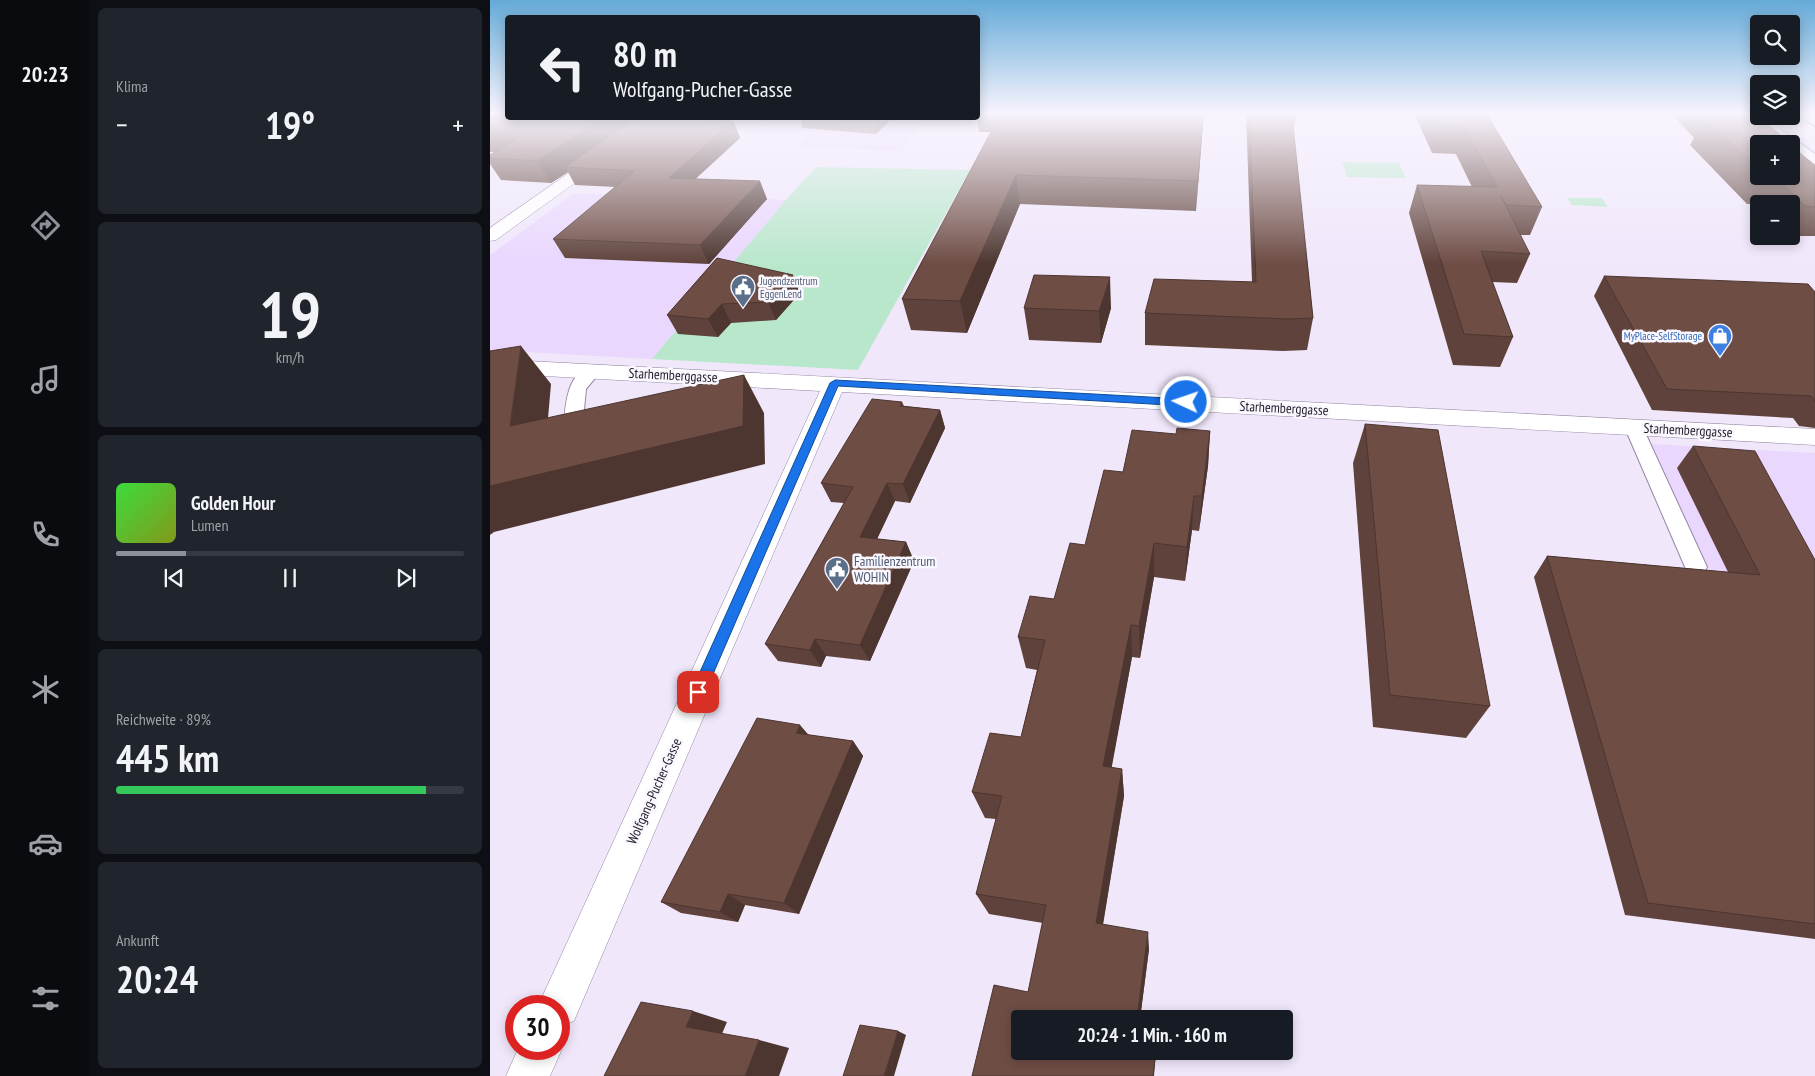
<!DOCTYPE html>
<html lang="de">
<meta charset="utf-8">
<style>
:root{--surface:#171b24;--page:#20242c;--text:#f1f3f6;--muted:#9ea1a6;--line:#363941;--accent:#8c9099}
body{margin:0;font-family:"PT Sans Narrow",sans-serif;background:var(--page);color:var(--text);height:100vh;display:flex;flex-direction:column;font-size:19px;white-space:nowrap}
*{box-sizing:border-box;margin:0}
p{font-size:16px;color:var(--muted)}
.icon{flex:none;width:28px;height:28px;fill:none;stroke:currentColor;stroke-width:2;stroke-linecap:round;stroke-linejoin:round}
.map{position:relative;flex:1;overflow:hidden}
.drawer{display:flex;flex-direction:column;gap:8px;padding:8px;background:#0d0f14;width:400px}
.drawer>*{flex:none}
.guide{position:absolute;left:15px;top:15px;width:475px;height:105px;border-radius:5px;box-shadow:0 2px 12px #0003;background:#171b24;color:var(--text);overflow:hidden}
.fabs{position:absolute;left:1260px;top:15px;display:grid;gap:10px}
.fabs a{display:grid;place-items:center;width:50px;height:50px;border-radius:5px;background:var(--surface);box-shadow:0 2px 12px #0003;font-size:25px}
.speed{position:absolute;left:15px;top:995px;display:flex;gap:10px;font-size:25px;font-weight:700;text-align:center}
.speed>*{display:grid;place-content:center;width:65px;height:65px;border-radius:50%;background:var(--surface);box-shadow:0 2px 12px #0003;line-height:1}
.speed .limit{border:8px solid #d22;background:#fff;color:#111}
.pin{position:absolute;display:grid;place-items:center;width:42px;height:42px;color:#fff;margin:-21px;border-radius:10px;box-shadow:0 2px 8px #0006}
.me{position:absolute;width:55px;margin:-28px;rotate:273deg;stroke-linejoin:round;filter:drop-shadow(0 0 4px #0008)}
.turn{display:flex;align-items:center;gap:18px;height:105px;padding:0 25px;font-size:22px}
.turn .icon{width:65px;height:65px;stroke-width:2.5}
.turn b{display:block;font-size:35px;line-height:42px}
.big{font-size:38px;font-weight:800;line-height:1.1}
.drawer .widget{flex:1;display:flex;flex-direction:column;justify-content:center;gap:8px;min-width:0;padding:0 18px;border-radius:8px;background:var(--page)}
.drawer .dial{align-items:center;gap:0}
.dial b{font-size:65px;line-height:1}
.song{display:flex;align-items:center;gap:15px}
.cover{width:60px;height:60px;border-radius:8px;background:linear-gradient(135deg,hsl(120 70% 55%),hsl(70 70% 35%))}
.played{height:5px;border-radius:2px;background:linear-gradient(90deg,var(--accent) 20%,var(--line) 20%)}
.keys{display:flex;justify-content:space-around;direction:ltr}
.heat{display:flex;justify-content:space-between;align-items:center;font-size:28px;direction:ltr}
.charge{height:8px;border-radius:4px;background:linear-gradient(90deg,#34c759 89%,var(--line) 0)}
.trip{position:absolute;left:521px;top:1010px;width:282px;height:50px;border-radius:5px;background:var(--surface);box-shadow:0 2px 12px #0003;font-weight:800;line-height:50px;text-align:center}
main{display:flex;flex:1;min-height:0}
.dock{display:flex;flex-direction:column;width:90px;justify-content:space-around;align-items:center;background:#090b0e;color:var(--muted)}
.dock .icon{width:35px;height:35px}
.dock .selected{color:var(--accent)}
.dock b{font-size:22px;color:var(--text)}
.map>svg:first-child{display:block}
</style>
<main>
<nav class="dock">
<b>20:23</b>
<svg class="icon selected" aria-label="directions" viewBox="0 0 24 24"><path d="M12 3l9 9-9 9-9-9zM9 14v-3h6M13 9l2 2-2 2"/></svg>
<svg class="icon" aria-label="music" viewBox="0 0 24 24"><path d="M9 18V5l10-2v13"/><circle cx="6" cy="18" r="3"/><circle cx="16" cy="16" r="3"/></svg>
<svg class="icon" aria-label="phone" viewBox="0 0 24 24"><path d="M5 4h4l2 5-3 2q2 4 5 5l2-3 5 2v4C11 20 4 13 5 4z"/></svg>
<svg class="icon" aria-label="climate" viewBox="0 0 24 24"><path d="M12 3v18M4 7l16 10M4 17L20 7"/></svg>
<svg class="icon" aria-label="car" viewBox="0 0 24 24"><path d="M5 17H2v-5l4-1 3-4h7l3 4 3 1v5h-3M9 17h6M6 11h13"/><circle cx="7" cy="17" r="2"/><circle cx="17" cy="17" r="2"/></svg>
<svg class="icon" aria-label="filters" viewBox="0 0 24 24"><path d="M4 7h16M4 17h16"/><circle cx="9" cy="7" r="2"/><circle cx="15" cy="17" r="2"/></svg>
</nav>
<section class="drawer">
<div class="widget"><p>Klima</p>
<div class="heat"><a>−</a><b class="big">19°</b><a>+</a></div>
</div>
<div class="widget dial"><b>19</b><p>km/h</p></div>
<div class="widget">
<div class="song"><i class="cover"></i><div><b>Golden Hour</b><p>Lumen</p></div></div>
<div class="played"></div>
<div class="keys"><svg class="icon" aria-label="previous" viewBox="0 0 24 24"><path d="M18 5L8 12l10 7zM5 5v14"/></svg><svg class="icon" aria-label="pause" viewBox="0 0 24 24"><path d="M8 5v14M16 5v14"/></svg><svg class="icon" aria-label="next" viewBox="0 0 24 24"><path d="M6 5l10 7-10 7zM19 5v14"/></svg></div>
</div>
<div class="widget"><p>Reichweite · 89%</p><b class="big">445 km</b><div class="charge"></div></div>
<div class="widget"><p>Ankunft</p><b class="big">20:24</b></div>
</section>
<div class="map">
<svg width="1325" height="1076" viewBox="0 0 1325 1076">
<rect width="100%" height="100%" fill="#f0e7fb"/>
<path fill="#e9d7fe" d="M148 118H438L411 151 307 147 316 136 176 129Z
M83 194 188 195 296 200 162 359 0 350V255Z
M1160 444 1325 453V825L1222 576Z"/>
<path fill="#b9e7cc" d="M852 162 909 163 916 178 857 177Z
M326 167 480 170 368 370 162 359 296 200Z
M1077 198H1112L1118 207 1082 205Z"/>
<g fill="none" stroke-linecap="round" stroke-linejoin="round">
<defs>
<path id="service" d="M1255 113H1267L1269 116H1272L1325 154V164L1301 148V144H1295Z
M102 366 108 367 111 371 96 389 91 440 89 445 82 446 75 445 73 440C75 416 73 373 102 366Z
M1144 422 1151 424 1153 428 1217 567 1214 573 1206 576 1198 573 1195 567 1135 428 1137 424Z"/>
<path id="minor" d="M0 359 1325 429V445L352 392 84 1021 69 1027V1006H48L330 391 0 373Z
M69 1042 72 1049 60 1076H16L28 1049H69Z"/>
<path id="tertiary" d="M1306 113 1325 115V125L1320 124Z"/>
<path id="secondary" d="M158 118H174L6 240 0 241V228Z"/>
</defs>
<use href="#service" stroke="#9486a4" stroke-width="2"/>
<use href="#minor" stroke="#9486a4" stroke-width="1"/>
<use href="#tertiary" stroke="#9486a4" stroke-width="1"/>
<use href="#secondary" stroke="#9486a4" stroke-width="1"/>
<use href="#service" fill="#fff" fill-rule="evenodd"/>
<use href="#minor" fill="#fff" fill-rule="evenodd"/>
<use href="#tertiary" fill="#fff" fill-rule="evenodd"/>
<use href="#secondary" fill="#fff" fill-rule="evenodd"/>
<path stroke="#3a3441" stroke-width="1" d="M1305 113 1325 127"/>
</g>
<path fill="#5f423b" d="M0 113 243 121 250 138 205 179 277 199 219 264 75 258 63 239 126 187 85 185 78 172 61 183 11 180 0 164V155L5 152H0Z
M488 113H714L706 211 530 204 477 333 421 330 412 299 501 132H489L487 118Z
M756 113H806L803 134 823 318 817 350 793 351 655 345V313L762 282Z
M924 113H996L1052 207 1040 235H1030L1040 254 1027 283 1002 282 1023 337 1010 367 963 365 919 213 927 185 982 187 966 154 942 153Z
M1181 113H1266L1269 144V176H1301L1325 166V236H1301V204H1269V208L1265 204H1257L1200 145 1204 138Z
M316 118H402L386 134 313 128 311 122Z
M227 258 310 293 286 320 241 323 228 337 188 334 177 315Z
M1114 276 1325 292V428L1309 426 1303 418 1162 410 1104 296Z
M534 308H621L611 343 539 340Z
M412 402 414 406 450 410 455 428 420 503 405 501 387 539 416 542 424 561 380 661 336 656 331 667 288 661 275 644 354 503 341 502 331 483Z
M875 424 1000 706 976 738 883 727 863 463Z
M720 431 718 466 709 531 702 530 695 581 664 577 650 658 642 657 621 768 632 769 634 796 613 925 659 949 650 1019H530V1051H666L664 1076H482L538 992 553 923 499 914 486 894 506 819 495 818 482 792 531 737 547 670 536 668 528 637 564 599 595 545 633 472 686 434Z
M1203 446 1325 560V939L1135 915 1044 577 1057 556 1238 572 1187 468Z
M318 735 363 741 373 756 309 914 255 905 248 922 191 913 171 902Z"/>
<path fill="#4d3630" d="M713 113V118L706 211 708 181Z
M113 118H148L75 167 78 172 61 183 47 161Z
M395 118H402L386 134 384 128Z
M243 121 250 138 188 195 179 178Z
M526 175 530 204 477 333 470 301Z
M270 181 277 199 219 264 210 245Z
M303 275 310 293 286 320 278 302Z
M620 277 621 308 611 343 609 311Z
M232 304 241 323 228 337 218 319Z
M31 346 61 384 54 464 20 426Z
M254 375 274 413 275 464 4 532 0 535V486Z
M450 410 455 428 420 503 413 484Z
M720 431 718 466 709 531 712 496Z
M397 483 405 501 379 556 370 537Z
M704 496 702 530 695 581 697 547Z
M416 542 424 561 380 661 370 645Z
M664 543V577L650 658 649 626Z
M641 625 642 657 617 793 613 766Z
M325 639 336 656 331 667 320 650Z
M310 725 323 740 306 733Z
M363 741 373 756 309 914 294 903Z
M632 769 634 796 610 941 606 923Z
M238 894 255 905 248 922 230 912Z
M658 932 659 949 650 1019H647Z
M203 1011 237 1022 231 1036 196 1027Z
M408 1031 416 1035 404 1076H394Z
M269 1040 299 1048 289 1076H255Z"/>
<path fill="#6e4d45" stroke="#4d3630" d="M0 113H18V118H113L47 161 0 158V155L36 133 0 131Z
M511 113H713L708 181 526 175 470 301 412 299Z
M759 113H806V115H802L823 318 798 319 655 313 664 279 766 282Z
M943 113H996L1052 207 1016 205 1011 196 1040 254 991 251 1023 337 974 334 927 185 1007 187 974 127H949Z
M1220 113H1266L1300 144H1269V170L1215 119H1227Z
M147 118H177L243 121 179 178 270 181 210 245 63 239 144 171 75 167Z
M316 118H395L384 128 311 122Z
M1301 145 1325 166V207L1315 206 1284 176H1301Z
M227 258 303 275 278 302 232 304 218 319 177 315Z
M544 275 620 277 609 311 534 308Z
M1114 276 1318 284 1325 292V401L1321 396 1177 389Z
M31 346 20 426 254 375 253 426 0 486V351Z
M382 399 412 402 410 406 450 410 413 484 397 483 370 537 416 542 370 645 325 639 320 650 275 644 363 487 331 483Z
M875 424 948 430 1000 706 900 695Z
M687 428 720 431 712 496H704L697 547 664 543 649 626 641 625 613 766 632 769 606 923 658 932 647 1019H530V1051H666L663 1076H482L504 985 538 992 556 905 486 894 512 796 482 792 500 733 531 737 555 640 528 637 540 596 564 599 580 543 595 545 614 470 633 472 642 430 686 434Z
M1203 446 1265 451 1325 560V924L1158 903 1057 556 1270 575Z
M267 718 310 725 306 733 363 741 294 903 238 894 230 912 171 902Z
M151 1002 203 1011 196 1027 269 1040 255 1076H114Z
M370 1025 408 1031 394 1076H353Z"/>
<linearGradient id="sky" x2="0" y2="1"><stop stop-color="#65aad8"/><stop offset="0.43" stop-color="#f8f4fd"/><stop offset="1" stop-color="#f8f4fd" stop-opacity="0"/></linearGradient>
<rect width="1325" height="264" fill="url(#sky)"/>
<path fill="#1a73e8" stroke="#114b97" d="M345 380 696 399 701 402 696 406 348 386 213 697 208 698 203 697 201 692 340 383Z"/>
<defs>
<symbol id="civic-pin" viewBox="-11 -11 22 30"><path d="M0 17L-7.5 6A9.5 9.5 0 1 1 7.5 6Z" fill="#5c6f8a" stroke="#faf7fe"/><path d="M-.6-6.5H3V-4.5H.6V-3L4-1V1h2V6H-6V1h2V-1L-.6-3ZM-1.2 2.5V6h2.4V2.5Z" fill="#fff"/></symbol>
<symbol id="shop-pin" viewBox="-11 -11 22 30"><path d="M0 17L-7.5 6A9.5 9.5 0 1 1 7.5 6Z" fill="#3f7fe0" stroke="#faf7fe"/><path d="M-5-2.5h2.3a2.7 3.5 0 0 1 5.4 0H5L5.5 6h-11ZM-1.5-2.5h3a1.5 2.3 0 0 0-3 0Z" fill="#fff"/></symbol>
</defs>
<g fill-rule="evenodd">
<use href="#civic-pin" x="239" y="273" width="28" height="38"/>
<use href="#shop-pin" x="1216" y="322" width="28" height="38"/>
<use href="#civic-pin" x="333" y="555" width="28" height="38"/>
</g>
<g text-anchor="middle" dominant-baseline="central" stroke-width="5" stroke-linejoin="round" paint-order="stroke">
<g font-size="11" fill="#4e5e75" stroke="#faf7fe" text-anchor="start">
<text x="270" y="281">Jugendzentrum<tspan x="270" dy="13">EggenLend</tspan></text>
</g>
<g font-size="11" fill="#366cbe" stroke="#faf7fe" text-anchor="end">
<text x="1212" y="336">MyPlace-SelfStorage</text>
</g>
<g font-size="14" fill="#231d29" stroke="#faf7fe">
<text transform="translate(183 375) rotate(3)">Starhemberggasse</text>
<text transform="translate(794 408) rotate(3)">Starhemberggasse</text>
<text transform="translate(1198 430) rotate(3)">Starhemberggasse</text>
<text transform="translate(164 791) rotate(-66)">Wolfgang-Pucher-Gasse</text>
</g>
<g font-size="14" fill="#4e5e75" stroke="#faf7fe" text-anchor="start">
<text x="364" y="561">Familienzentrum<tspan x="364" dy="16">WOHIN</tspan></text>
</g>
</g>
</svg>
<div class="fabs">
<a><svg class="icon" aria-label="search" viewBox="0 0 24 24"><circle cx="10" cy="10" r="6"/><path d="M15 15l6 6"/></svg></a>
<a><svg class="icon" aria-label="layers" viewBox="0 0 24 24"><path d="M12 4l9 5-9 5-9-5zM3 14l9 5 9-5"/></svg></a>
<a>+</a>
<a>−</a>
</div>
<div class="speed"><div class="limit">30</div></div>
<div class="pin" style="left:208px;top:692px;background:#d93025"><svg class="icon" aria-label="arrive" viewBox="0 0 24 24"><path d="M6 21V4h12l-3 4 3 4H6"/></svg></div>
<svg class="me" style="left:696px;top:402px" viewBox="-20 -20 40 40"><circle r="17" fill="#1a73e8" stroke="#fff" stroke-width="3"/><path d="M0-11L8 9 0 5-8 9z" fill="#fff"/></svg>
<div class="trip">20:24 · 1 Min. · 160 m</div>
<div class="guide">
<div class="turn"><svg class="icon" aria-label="left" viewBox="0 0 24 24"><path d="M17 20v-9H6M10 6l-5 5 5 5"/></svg><div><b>80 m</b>Wolfgang-Pucher-Gasse</div></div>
</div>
</div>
</main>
